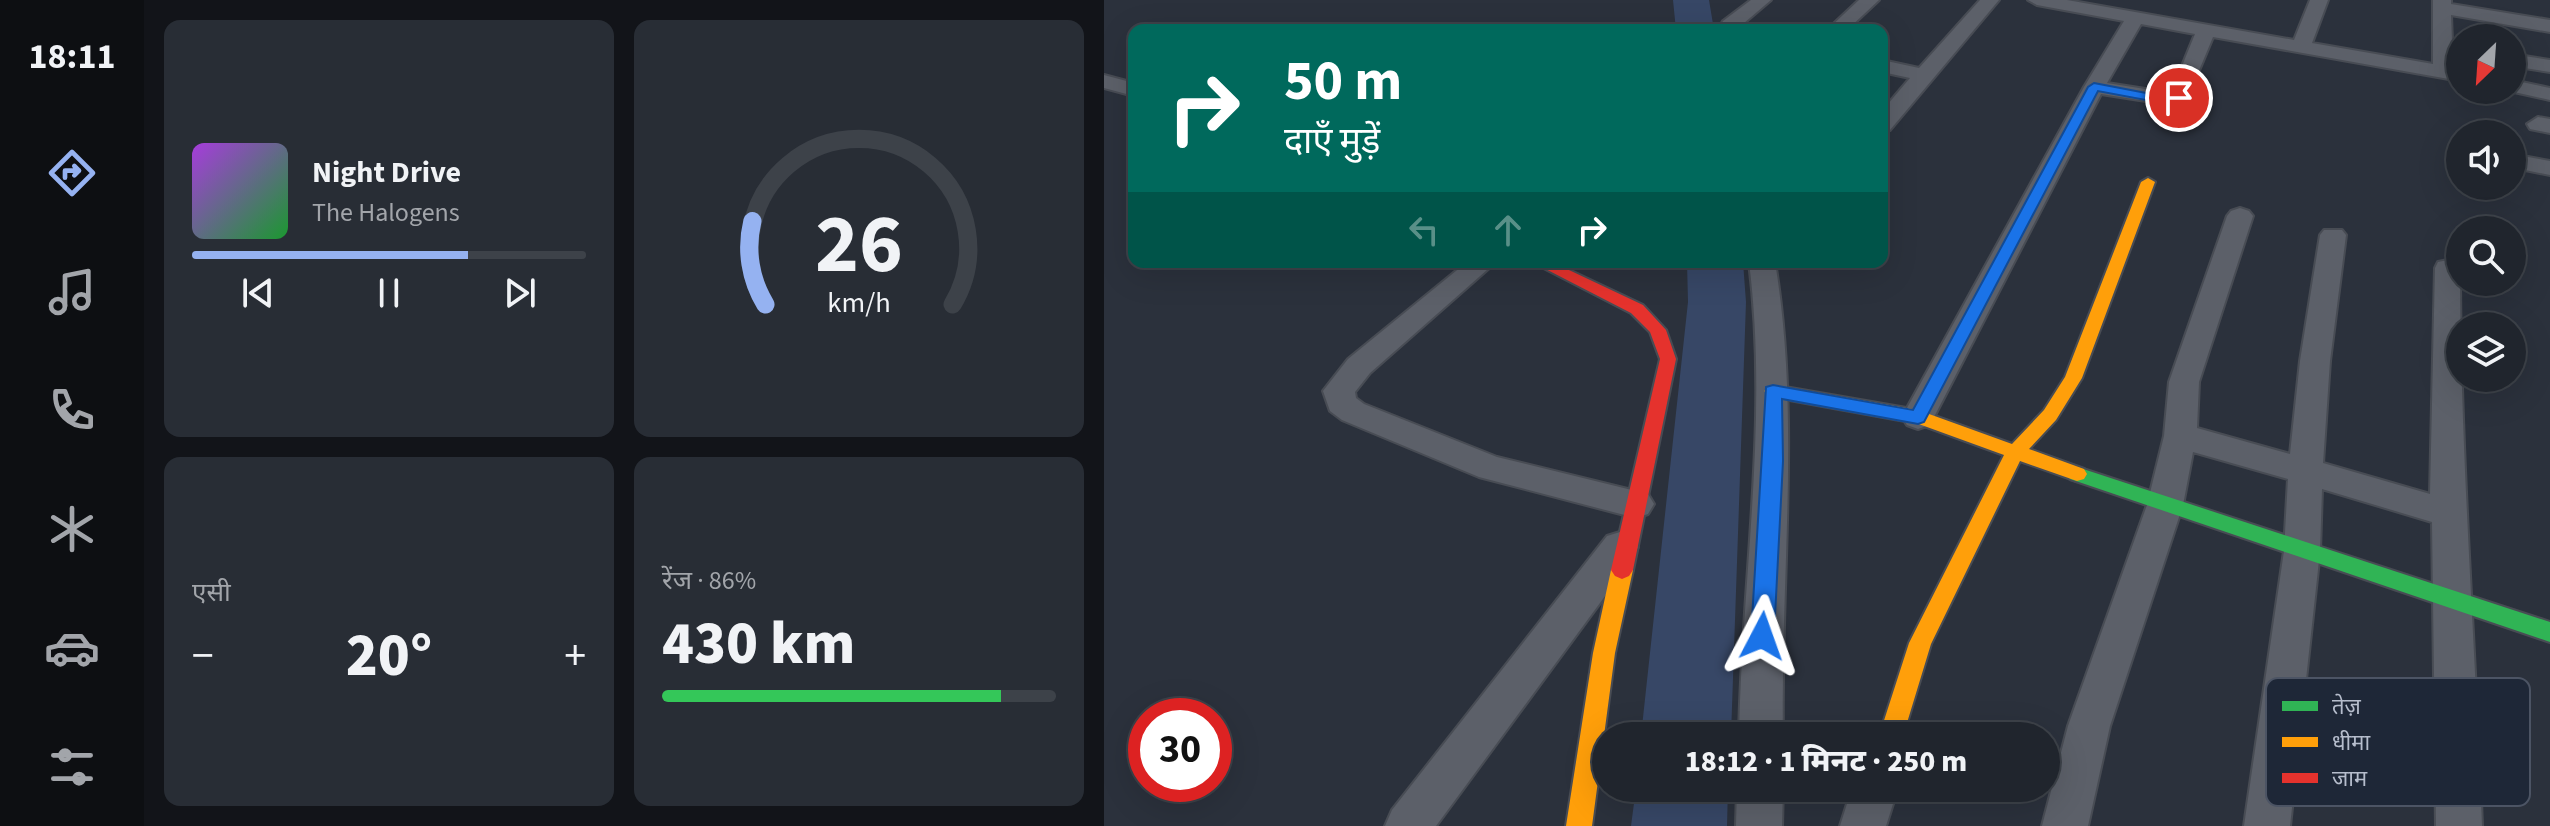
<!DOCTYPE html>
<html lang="hi">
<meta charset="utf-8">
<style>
:root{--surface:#20252d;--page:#282d35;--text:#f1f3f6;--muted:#a2a5aa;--line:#3d4249;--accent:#95b2f1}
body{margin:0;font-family:"Source Sans 3","Noto Sans Devanagari",sans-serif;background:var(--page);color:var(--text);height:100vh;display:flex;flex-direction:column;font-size:30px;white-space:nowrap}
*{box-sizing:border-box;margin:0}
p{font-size:26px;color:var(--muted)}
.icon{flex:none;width:44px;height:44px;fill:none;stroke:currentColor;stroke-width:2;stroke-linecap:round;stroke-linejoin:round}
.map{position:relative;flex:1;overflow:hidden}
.sheet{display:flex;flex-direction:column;gap:20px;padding:20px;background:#121419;width:960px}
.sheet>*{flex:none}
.top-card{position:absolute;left:24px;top:24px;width:760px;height:244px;border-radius:16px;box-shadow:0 8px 32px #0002,0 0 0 2px var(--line);background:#00695c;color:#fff;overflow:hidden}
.needle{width:52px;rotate:205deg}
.controls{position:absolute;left:1342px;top:24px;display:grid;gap:16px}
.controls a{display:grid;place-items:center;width:80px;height:80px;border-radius:50%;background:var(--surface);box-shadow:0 8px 32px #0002,0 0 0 2px var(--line);font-size:40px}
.speed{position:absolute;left:24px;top:698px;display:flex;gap:16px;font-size:40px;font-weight:700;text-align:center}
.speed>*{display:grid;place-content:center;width:104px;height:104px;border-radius:50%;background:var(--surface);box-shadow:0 8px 32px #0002,0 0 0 2px var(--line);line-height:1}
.speed .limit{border:12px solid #d22;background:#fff;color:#111}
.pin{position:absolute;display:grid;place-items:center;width:68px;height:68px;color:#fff;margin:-34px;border:4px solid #fff;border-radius:50%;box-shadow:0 2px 8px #0007}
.me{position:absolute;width:88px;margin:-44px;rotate:4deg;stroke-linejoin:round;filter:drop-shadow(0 0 6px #0008)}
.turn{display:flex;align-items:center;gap:28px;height:168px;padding:0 24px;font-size:36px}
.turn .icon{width:104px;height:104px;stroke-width:2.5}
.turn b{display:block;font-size:56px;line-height:68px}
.lanes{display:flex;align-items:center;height:76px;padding:0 24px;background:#0003;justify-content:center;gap:40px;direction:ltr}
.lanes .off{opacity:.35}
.big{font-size:60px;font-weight:800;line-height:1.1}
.sheet .tile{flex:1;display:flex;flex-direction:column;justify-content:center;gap:12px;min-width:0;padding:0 28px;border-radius:16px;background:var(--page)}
.sheet .dial{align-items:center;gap:0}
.dial svg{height:208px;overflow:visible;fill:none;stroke:var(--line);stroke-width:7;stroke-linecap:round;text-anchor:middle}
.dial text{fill:var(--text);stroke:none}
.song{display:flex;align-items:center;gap:24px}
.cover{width:96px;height:96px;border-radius:12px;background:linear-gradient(135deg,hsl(280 70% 55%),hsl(130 70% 35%))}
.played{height:8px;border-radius:4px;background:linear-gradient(90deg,var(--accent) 70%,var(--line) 70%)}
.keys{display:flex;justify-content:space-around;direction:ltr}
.heat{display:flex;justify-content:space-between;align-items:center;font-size:44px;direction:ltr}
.charge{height:12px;border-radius:6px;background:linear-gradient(90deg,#34c759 86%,var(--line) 0)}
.sheet .tiles{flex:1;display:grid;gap:20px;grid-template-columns:repeat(2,1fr)}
.trip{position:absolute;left:488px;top:722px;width:468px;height:80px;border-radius:40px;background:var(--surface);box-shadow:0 8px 32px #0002,0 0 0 2px var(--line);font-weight:800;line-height:80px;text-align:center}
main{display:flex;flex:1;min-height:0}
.dock{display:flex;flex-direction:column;width:144px;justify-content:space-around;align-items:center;background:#0d0f12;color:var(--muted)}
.dock .icon{width:56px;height:56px}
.dock .current{color:var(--accent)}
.dock b{font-size:36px;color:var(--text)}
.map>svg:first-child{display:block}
</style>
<main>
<nav class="dock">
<b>18:11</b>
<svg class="icon current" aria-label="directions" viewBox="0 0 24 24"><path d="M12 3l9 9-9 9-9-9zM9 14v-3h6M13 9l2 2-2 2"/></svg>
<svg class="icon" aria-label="music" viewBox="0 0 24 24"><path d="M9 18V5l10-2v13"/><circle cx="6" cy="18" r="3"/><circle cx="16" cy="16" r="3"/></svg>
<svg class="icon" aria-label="phone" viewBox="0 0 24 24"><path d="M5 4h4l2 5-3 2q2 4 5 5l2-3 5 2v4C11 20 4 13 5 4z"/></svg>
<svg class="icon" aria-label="climate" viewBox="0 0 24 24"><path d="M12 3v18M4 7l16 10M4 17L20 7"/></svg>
<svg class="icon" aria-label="car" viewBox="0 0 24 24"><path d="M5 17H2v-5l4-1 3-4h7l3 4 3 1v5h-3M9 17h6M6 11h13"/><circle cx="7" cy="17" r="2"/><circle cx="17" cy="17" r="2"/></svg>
<svg class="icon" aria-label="filters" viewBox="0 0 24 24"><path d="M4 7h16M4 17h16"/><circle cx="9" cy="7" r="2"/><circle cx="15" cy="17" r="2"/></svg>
</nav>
<section class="sheet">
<div class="tiles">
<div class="tile">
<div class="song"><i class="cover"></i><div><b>Night Drive</b><p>The Halogens</p></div></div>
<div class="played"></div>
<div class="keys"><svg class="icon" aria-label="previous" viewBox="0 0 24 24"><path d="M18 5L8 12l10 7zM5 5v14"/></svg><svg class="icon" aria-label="pause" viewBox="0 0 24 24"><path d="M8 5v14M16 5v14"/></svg><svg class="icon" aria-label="next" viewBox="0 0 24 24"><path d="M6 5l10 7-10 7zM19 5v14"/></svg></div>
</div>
<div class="tile dial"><svg viewBox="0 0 100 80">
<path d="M14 69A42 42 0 1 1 86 69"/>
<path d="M14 69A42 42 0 0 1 9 37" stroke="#95b2f1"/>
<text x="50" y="56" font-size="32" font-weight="700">26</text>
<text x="50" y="72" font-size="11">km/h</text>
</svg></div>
<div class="tile"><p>एसी</p>
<div class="heat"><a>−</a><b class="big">20°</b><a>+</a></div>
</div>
<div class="tile"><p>रेंज · 86%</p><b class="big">430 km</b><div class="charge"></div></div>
</div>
</section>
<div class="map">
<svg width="1446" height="826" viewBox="0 0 1446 826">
<rect width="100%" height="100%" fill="#2b313c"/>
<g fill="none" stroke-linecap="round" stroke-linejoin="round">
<path fill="#374766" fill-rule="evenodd" d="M569 0H605L610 30H572Z
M583 262H639L642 302 627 736H537L584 302Z
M532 788H624L623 826H527Z"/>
<defs>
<path id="street" d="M647 0H667L633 29H619L617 25 619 21Z
M755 0H775L743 30H723Z
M876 0H895L786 130 778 132V111L806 78 778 72V60L815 68Z
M924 0H963L1190 40 1206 0H1224L1208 43 1329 64V0H1347V4L1446 20V32L1347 15 1349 68 1356 69V81L1109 37 1081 104 1074 106 997 94 830 417 825 425 814 429 803 425 798 417 980 87 1020 21 933 5ZM1037 24 1091 34 1067 93 1003 83Z
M1408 54 1446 60V72L1408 66Z
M0 75 30 83V96L0 88Z
M1408 80 1446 88V100L1401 90H1408Z
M1434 117 1446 119V133L1426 129 1423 124Z
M1424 157 1446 161V175L1416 169 1412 164 1416 159Z
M1136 208 1145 211 1149 216 1095 382 1093 428 1186 454 1196 361 1216 235 1220 230H1238L1242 235 1226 361 1219 463 1326 494 1331 268 1334 262 1344 260 1356 266C1356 445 1371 639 1378 826H1332L1328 522 1218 489 1216 551 1186 826H1140L1180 551 1184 479 1089 452 1079 505 1006 726 984 826H938L964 726 1043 505 1060 436 1065 382 1123 216 1127 211Z
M363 262H392L266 373 251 392 252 398 260 404 393 457 544 494 550 504 544 514 532 518 375 477 238 420 226 411 219 391 244 359Z
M645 262H671C697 419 676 577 679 736H635C638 577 665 420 645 262Z
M516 532 529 536 534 547 529 558 332 826H281L288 810 503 536Z
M633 788H679L678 826H632Z
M748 788H794L782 826H736Z"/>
<path id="fast" d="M973 467 1446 622V642L966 479 963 474 966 469Z"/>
<path id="slow" d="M1044 178 1051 182 978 378 952 420 925 449 980 469 983 474 980 479 973 481 916 461 827 644 799 736H775L805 643 900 455 812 423 669 397 660 391 669 385 814 410 908 444 940 410 961 377 1037 182Z
M518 561 525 564 529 570 511 653 488 826H462L489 653 507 570 511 564Z"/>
<path id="jam" d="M428 262H448L539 305 562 330 572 359 529 570 525 576 518 579 511 576 507 570 556 359 546 332 527 313Z"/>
</defs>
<use href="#street" stroke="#484c54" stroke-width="4"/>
<use href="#fast" stroke="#484c54" stroke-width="4"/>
<use href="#slow" stroke="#484c54" stroke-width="4"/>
<use href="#jam" stroke="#484c54" stroke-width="4"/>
<use href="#street" fill="#5c6069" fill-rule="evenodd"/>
<use href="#fast" fill="#30b455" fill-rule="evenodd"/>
<use href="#slow" fill="#ff9f0a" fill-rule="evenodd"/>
<use href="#jam" fill="#e5322d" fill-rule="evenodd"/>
</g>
<path fill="#1a73e8" stroke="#114b97" stroke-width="2" d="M990 83 1063 97 1075 94 1081 98 1063 104 994 91 820 422 814 424 678 399 679 461 670 636 666 643 658 646 650 643 647 636 662 387 669 385 809 410 984 87Z"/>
<rect x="1162" y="678" width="264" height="128" rx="12" fill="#1e2737" stroke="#4c5464" stroke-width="2"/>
<rect x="1178" y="701" width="36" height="10" fill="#30b455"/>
<rect x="1178" y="737" width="36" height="10" fill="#ff9f0a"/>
<rect x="1178" y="773" width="36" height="10" fill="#e5322d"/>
<g font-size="22" fill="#b6bdcc">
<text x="1228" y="714">तेज़</text>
<text x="1228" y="750">धीमा</text>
<text x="1228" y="786">जाम</text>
</g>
</svg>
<div class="controls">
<a><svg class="needle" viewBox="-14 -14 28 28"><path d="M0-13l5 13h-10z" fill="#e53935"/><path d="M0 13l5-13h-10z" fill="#a2a5aa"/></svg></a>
<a><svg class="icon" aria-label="sound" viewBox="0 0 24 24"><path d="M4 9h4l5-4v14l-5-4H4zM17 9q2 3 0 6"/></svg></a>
<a><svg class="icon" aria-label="search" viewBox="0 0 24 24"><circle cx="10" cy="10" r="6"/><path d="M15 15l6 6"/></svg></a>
<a><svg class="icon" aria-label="layers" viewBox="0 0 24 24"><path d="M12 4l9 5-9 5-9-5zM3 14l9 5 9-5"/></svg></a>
</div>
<div class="speed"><div class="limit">30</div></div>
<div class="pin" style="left:1075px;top:98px;background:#d93025"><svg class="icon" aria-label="arrive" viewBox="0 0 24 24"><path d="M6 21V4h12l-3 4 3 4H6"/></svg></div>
<svg class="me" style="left:658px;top:636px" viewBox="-20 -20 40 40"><path d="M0-17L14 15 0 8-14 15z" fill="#1a73e8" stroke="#fff" stroke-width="4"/></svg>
<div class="trip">18:12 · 1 मिनट · 250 m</div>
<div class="top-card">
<div class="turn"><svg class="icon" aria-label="right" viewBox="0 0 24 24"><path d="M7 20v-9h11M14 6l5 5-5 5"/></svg><div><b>50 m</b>दाएँ मुड़ें</div></div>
<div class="lanes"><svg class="icon off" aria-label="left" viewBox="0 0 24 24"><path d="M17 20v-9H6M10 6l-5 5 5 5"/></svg><svg class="icon off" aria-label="ahead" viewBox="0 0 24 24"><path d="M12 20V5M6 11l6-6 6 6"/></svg><svg class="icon" aria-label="right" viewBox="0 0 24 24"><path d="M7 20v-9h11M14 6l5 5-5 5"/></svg></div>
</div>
</div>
</main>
